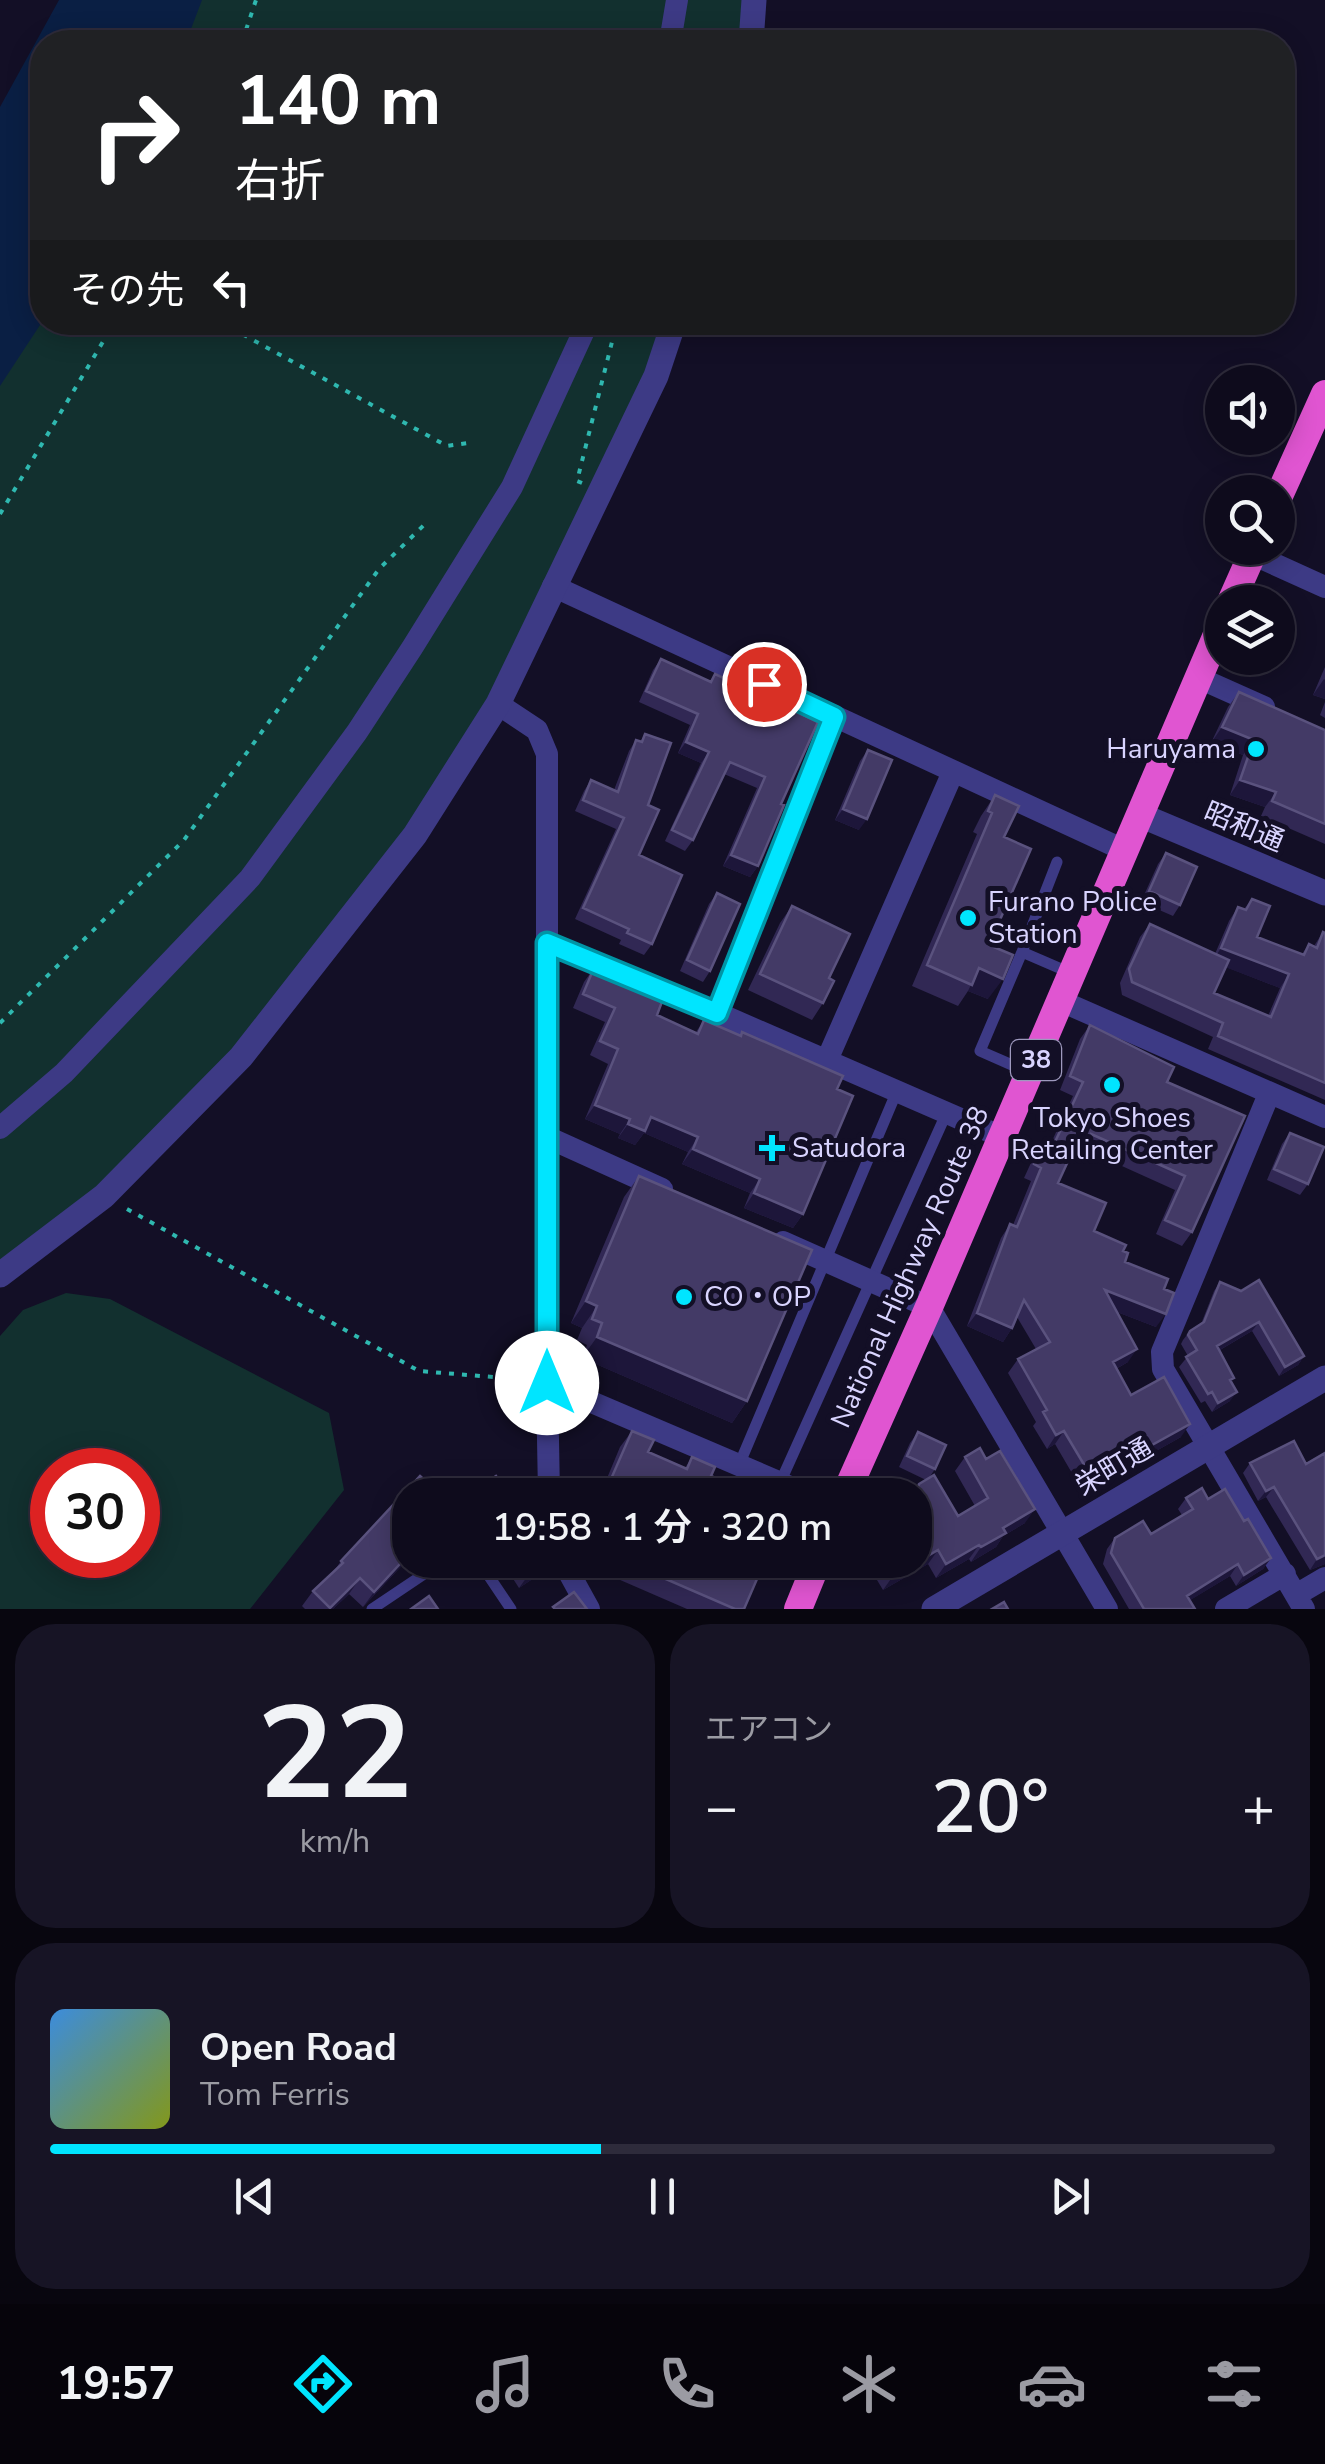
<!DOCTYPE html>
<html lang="ja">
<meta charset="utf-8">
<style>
:root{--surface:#0e0b1c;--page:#171425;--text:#f1f3f6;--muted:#9b9ba3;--line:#2e2b3b;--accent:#00e5ff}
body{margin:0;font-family:"Nunito Sans","Noto Sans JP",sans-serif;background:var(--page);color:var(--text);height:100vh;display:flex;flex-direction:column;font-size:38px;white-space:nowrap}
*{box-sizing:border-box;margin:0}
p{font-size:32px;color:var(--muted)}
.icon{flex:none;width:55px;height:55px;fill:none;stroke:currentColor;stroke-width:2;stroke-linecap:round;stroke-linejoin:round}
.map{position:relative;height:1609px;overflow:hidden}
.side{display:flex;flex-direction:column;gap:15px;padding:15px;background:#08060f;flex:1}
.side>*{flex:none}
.banner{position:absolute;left:30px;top:30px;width:1265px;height:305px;border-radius:40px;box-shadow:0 5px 25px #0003,0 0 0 2px var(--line);background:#202124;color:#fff;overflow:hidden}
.fabs{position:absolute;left:1205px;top:365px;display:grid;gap:20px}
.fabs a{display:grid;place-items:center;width:90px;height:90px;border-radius:50%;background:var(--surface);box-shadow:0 5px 25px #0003,0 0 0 2px var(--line);font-size:50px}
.speed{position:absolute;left:30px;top:1448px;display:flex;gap:20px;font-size:50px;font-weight:700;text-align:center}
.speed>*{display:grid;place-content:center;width:130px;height:130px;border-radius:50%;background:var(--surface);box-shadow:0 5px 25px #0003,0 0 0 2px var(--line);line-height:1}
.speed .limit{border:15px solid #d22;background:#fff;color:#111}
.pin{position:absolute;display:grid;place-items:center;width:85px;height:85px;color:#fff;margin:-42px;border:5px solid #fff;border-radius:50%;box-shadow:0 2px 10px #0007}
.me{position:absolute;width:110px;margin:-55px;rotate:0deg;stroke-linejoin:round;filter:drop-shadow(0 0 8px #0008)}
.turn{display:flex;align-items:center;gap:35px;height:210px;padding:0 40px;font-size:45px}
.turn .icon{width:130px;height:130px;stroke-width:2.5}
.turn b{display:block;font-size:70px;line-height:85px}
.then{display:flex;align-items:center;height:95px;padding:0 40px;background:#0003;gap:20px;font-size:38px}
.big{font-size:75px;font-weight:600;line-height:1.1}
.side .card{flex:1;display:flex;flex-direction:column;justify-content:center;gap:15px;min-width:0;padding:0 35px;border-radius:40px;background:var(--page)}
.side .dial{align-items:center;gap:0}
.dial b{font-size:130px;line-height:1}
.song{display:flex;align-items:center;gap:30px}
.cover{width:120px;height:120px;border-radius:15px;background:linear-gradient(135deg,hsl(210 70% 55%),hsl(70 70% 35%))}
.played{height:10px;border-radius:5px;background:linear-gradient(90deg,var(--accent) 45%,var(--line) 45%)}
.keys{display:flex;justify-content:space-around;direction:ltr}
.heat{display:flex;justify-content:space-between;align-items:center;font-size:55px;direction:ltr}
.side .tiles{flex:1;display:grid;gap:15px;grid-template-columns:1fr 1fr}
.card:last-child{grid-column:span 2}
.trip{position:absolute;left:392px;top:1478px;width:540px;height:100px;border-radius:40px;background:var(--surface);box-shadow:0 5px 25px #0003,0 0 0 2px var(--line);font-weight:600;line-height:100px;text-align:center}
.dock{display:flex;height:160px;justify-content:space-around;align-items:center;background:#06040b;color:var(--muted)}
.dock .icon{width:70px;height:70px}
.dock .selected{color:var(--accent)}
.dock b{font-size:45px;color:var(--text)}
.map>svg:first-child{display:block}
</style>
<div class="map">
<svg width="1325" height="1609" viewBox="0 0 1325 1609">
<rect width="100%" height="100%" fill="#130f26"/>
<path fill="#12302f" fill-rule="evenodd" d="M187 0H754L751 42H171Z
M42 299V322L674 323 498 704 241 1057 0 1275V362Z
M66 1293 110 1299 329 1413 344 1490 250 1609H0V1336L23 1310ZM52 1470H138V1555H52Z"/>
<path fill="#0a1f44" d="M59 0H202L186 42H42V322L0 386V107Z"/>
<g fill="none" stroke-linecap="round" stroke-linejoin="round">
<path stroke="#2fb8b0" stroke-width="4" stroke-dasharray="5 8" stroke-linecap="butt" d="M242 42 256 0
M220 322 447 446 468 443
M582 483 577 481 617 322
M0 514 110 330 134 328
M0 1023 184 840 379 569 424 525
M127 1209 419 1371 505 1378"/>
<path stroke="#3d3a85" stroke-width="11" d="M1022 952 1057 862
M1028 1072 980 1051 1022 952 1073 974
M739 1465 897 1091
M780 1483 947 1112
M478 1560 511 1609
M372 1609 445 1560"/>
<path stroke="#3d3a85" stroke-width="22" d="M670 42 677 0
M1252 554 1325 587
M553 586 1126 851
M1199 678 1264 707
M498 704 537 730 547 754V1383L549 1495
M547 943 717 1013 1002 1137
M1061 1001 1325 1117
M717 1013 834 717
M827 1060 953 772
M1269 1094 1162 1352 1163 1369 1304 1609
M0 1128 64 1073 250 878 357 732 412 648 512 487 588 322
M547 1137 662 1189
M783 1242 929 1307 1107 1609
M525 1380 547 1383 809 1495
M562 1560 589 1609
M1296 1595 1325 1578
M1226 1609 1285 1574"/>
<path stroke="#3d3a85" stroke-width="25" d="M751 42 754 0
M1140 815 1325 893
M0 1275 104 1196 241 1057 415 835 498 704 656 376 674 322
M934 1609 1325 1378"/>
<path stroke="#e055d1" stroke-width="28" d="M1278 498 1325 394
M1231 602 1255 548
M845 1495 929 1307 1222 623
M798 1609 818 1560"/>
</g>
<path fill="#312854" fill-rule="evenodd" d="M661 659 710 681 715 674 781 804 758 866 750 877 723 866 757 788 724 774 693 840 685 851 665 841 701 763 678 753 690 725 639 702 653 670Z
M1325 667V699L1313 695Z
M1239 692 1325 730V844L1261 816 1265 807 1230 795 1243 755 1211 743 1228 707Z
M1325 702V718L1320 715Z
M645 734 648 805 639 855 652 944 644 955 619 944 621 940 575 919 616 829 575 811 584 791 591 780 614 790 629 751 636 740 640 742Z
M868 750 859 830 835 820 860 761Z
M995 795 1004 837 989 945 988 999 968 991 958 1006 912 986 977 834 973 832 981 816Z
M1166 853 1180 905 1173 916 1141 902 1158 864Z
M717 893 710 971 703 982 680 971 709 904Z
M1252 899 1257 937 1302 954 1309 944 1314 946 1323 932 1325 933V1100L1208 1049 1213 1037 1122 995 1120 983 1140 937 1150 924 1215 954 1229 921 1238 907 1244 909ZM1226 967 1280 988 1268 1016 1214 993Z
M792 906 829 978 823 1003 812 1020 748 990 780 923Z
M594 968 657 1015 696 1032 704 1020 837 1089 803 1214 793 1228 744 1208 750 1193 682 1164 688 1152 644 1133 635 1145 618 1138 620 1134 585 1119 608 1064 590 1055 605 1022 573 1008 584 982Z
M1090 1025 1167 1082 1245 1116 1192 1232 1182 1246 1156 1234 1175 1190 1082 1148 1080 1152 1074 1150 1058 1183 1094 1231 1123 1251 1125 1262 1164 1289 1156 1327 1117 1312 1128 1362 1116 1369 1131 1395 1181 1437 1083 1492 1055 1444 1047 1449 1033 1426 1036 1422 1008 1373 1018 1359 1036 1349 1017 1317 1012 1328 1003 1342 967 1326 1001 1238 1010 1224 1013 1225 1031 1181 1024 1178 1035 1154 1045 1140 1051 1143 1073 1096 1060 1090 1080 1039Z
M1290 1133 1308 1184 1300 1195 1267 1180 1282 1144Z
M639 1176 747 1401 732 1423 582 1358 587 1345 577 1340 582 1328 571 1323 624 1197Z
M1220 1282 1304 1356 1298 1365 1279 1376 1252 1331 1220 1350 1234 1378 1231 1382 1230 1401 1212 1412 1205 1401 1201 1403 1179 1367 1188 1356 1181 1344 1183 1340 1190 1331 1201 1324 1214 1291Z
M632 1431 648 1452 685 1468 692 1457 711 1476 748 1493 755 1484 773 1495H600L620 1447Z
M918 1432 935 1469 929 1478 958 1516 975 1506 955 1471 965 1457 1025 1523 1003 1536 996 1547 971 1562 969 1559 936 1578 928 1564 883 1590 868 1565 871 1560H915V1495H911L919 1484 926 1480 899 1467 910 1443Z
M1325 1453V1564L1310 1570 1266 1497 1258 1501 1243 1473 1250 1463 1306 1464Z
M410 1495V1557L363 1607 349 1594 333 1609H305L302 1606 313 1591 334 1571 341 1561Z
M1186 1498 1208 1499 1244 1521 1271 1558 1263 1569 1236 1586 1230 1576 1190 1600 1195 1609H1129L1103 1564 1107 1549 1115 1538 1151 1534 1182 1515 1178 1509Z
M501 1560H542L537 1576 519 1588Z
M580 1560H712L717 1562 718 1560H745L740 1572 744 1609H687L581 1563Z"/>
<path fill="#1d163a" d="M1324 679 1325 680V699L1313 695Z
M1222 727 1254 740 1243 755 1211 743Z
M686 742 709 752 701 763 678 753Z
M1240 780 1276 792 1265 807 1230 795Z
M843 809 867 819 859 830 835 820Z
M731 855 758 866 750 877 723 866Z
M1221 948 1289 974 1280 988 1212 962Z
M979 968 1003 979 988 999 968 991Z
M595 1105 630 1119 620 1134 585 1119Z
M651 1117 698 1137 688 1152 644 1133 635 1145 618 1138 628 1124Z
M693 1149 760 1179 750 1193 682 1164Z
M754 1193 803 1214 793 1228 744 1208Z
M1105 1290 1166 1314 1156 1327 1096 1304Z
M586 1301 597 1306 582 1328 571 1323Z
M977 1313 1012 1328 1003 1342 967 1326Z
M1259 1322 1252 1331 1211 1355 1217 1346Z
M597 1337 747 1401 732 1423 582 1358Z
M1137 1349 1128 1362 1103 1376 1113 1362Z
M1304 1356 1298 1365 1279 1376 1285 1367Z
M1237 1392 1230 1401 1212 1412 1218 1403Z
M1190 1424 1181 1437 1083 1492 1092 1478Z
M1064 1431 1055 1444 1047 1449 1056 1435Z
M1274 1487 1266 1497 1258 1501 1266 1491Z
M1035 1509 1025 1523 1003 1536 996 1547 971 1562 981 1547 1003 1528Z
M979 1545 969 1559 936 1578 946 1564Z
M938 1550 928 1564 883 1590 893 1576Z
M410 1553V1557L363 1607 374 1592Z
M1325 1555V1564L1310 1570 1317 1559Z
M1271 1558 1263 1569 1236 1586 1244 1575Z
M545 1564 537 1576 519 1588 527 1577Z
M1238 1564 1230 1576 1179 1607 1187 1596Z
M360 1578 349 1594 333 1609H329Z"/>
<path fill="#433a66" stroke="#5a527e" stroke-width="2.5" d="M661 659 711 682 715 674 818 722 781 804 784 805 758 866 731 855 765 777 730 762 693 840 672 830 709 752 686 742 698 714 646 691Z
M1239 692 1325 730V824L1272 801 1276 792 1240 780 1254 740 1222 727Z
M645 734 671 743 648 805 659 810 639 855 682 875 652 944 627 933 629 929 583 908 624 818 583 800 591 780 618 792 636 740 642 742Z
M868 750 892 760 867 819 843 809Z
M995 795 1019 806 1004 837 1031 849 989 945 1013 955 1003 979 979 968 972 985 927 965 992 813 988 811Z
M1166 853 1197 867 1180 905 1149 891Z
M717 893 740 904 710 971 687 960Z
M1252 899 1270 906 1257 937 1304 955 1309 944 1317 948 1323 932 1325 933V1083L1218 1036 1223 1023 1132 982 1129 969 1150 924 1229 960 1214 993 1271 1017 1289 974 1221 948 1238 907 1246 910Z
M792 906 850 934 829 978 834 981 823 1003 760 974Z
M594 968 663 999 657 1015 698 1034 704 1020 741 1036 742 1032 843 1076 837 1089 853 1096 803 1214 754 1193 760 1179 693 1149 698 1137 651 1117 645 1131 628 1124 630 1119 595 1105 618 1049 600 1041 615 1008 583 994Z
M1090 1025 1174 1067 1167 1082 1245 1116 1192 1232 1165 1220 1185 1176 1091 1134 1089 1139 1080 1135 1058 1183 1106 1203 1094 1231 1126 1245 1123 1251 1128 1253 1125 1262 1168 1279 1164 1289 1174 1293 1166 1314 1105 1290 1137 1349 1113 1362 1131 1395 1164 1377 1190 1424 1092 1478 1064 1431 1056 1435 1043 1412 1047 1410 1018 1359 1050 1342 1024 1300 1012 1328 977 1313 1010 1224 1017 1227 1041 1168 1034 1164 1045 1140 1054 1144 1083 1082 1070 1076Z
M1290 1133 1324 1147 1308 1184 1274 1169Z
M639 1176 812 1250 747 1401 597 1337 602 1323 592 1319 597 1306 586 1301Z
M1259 1280 1304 1356 1285 1367 1259 1322 1217 1346 1234 1378 1230 1380 1237 1392 1218 1403 1212 1392 1208 1394 1186 1357 1197 1350 1188 1335 1190 1331 1204 1322 1220 1282 1241 1291Z
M632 1431 654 1440 648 1452 687 1469 692 1457 715 1467 711 1476 750 1494 755 1484 774 1492 773 1495H647L633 1489 631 1495H604Z
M918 1432 946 1445 935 1469 907 1456Z
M1294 1441 1306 1464 1325 1453V1555L1317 1559 1274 1487 1266 1491 1250 1463Z
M980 1448 986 1459 1000 1451 1035 1509 1003 1528 1006 1533 981 1547 979 1545 946 1564 938 1550 893 1576 883 1560H915V1529L924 1524 915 1510V1495L919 1484 934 1475 958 1516 988 1498 965 1457Z
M420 1476 441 1495H410V1553L374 1592 360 1578 330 1608 313 1591 343 1563 341 1561Z
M496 1476 509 1495H474L472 1492Z
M1202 1488 1208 1499 1225 1489 1244 1521 1248 1519 1271 1558 1244 1575 1238 1564 1187 1596 1195 1609H1144L1111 1553 1115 1538 1143 1521 1151 1534 1193 1509 1186 1498Z
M516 1560H542L545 1564 527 1577Z
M622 1560H712L720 1564 722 1560H745L740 1572 757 1579 744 1609H735Z
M574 1592 587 1609H555L553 1607Z
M429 1596 438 1609H411Z
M1004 1602 1008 1609H992Z"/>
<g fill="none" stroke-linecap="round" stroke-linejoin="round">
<defs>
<path id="route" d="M547 1383V943L717 1013 834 717 764 684"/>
</defs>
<use href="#route" stroke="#0095a6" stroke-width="25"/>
<use href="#route" stroke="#00e5ff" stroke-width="18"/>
</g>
<g fill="#00e5ff" stroke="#130f26" stroke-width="4">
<circle cx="1256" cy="749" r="10"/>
<circle cx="968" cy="918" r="10"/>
<circle cx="1112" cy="1085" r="10"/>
<path d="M767 1133h10v10h10v10h-10v10h-10v-10h-10v-10h10z"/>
<circle cx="684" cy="1297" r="10"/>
</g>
<g text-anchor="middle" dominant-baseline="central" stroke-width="10" stroke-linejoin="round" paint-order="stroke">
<rect fill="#130f26" stroke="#9e99be" stroke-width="2.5" x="1011" y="1040" width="50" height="40" rx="8"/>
<g font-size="25" font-weight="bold" fill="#d9d4ff">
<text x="1036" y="1060">38</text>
</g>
<g font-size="28" fill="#d9d4ff" stroke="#130f26" text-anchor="start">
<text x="1236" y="749" text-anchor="end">Haruyama</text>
<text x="988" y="902">Furano Police<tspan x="988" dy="32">Station</tspan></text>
<text x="1112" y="1118" text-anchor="middle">Tokyo Shoes<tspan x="1112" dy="32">Retailing Center</tspan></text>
<text x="792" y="1148">Satudora</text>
<text x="704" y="1297">CO・OP</text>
</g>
<g font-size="28" fill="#d9d4ff" stroke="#130f26">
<text transform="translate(1244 827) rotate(23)">昭和通</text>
<text transform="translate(910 1267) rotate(-66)">National Highway Route 38</text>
<text transform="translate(1114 1467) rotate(-31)">栄町通</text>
</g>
</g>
</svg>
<div class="fabs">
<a><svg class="icon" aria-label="sound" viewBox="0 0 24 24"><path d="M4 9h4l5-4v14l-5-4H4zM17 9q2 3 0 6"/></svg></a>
<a><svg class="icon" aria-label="search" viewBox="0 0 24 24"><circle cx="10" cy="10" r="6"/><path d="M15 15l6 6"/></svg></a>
<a><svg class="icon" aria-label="layers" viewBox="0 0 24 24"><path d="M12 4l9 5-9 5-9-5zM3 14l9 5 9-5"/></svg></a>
</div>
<div class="speed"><div class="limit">30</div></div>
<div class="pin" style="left:764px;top:684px;background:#d93025"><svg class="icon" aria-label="arrive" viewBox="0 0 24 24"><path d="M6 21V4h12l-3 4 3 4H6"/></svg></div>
<svg class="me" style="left:547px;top:1383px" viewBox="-20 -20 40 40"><circle r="19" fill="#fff"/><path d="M0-13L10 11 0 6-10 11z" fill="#00e5ff"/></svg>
<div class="trip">19:58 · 1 分 · 320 m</div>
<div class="banner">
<div class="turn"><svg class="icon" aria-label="right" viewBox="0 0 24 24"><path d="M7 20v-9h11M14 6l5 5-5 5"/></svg><div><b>140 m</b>右折</div></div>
<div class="then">その先<svg class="icon" aria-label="left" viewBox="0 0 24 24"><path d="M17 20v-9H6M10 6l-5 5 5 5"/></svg></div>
</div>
</div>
<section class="side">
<div class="tiles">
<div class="card dial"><b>22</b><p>km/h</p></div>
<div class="card"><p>エアコン</p>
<div class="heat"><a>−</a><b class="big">20°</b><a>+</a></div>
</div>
<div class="card">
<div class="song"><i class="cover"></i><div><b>Open Road</b><p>Tom Ferris</p></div></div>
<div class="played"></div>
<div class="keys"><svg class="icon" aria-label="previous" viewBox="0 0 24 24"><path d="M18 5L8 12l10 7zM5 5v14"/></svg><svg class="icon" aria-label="pause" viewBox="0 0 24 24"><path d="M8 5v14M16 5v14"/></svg><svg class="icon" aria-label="next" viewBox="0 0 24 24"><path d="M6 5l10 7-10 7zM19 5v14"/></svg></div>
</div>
</div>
</section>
<nav class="dock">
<b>19:57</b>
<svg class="icon selected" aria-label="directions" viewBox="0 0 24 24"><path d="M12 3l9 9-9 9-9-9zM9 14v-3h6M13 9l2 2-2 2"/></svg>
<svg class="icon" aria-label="music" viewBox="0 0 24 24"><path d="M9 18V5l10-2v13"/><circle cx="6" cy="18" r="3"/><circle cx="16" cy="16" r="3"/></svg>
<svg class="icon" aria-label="phone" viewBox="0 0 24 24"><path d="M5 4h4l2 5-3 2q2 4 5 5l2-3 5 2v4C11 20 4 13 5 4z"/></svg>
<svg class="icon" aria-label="climate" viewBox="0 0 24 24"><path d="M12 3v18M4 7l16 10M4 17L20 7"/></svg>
<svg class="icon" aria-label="car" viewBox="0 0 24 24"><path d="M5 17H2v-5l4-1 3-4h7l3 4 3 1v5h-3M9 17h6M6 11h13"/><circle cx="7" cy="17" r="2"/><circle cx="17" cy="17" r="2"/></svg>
<svg class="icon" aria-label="filters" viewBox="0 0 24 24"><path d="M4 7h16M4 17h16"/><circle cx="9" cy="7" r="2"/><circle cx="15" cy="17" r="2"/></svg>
</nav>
